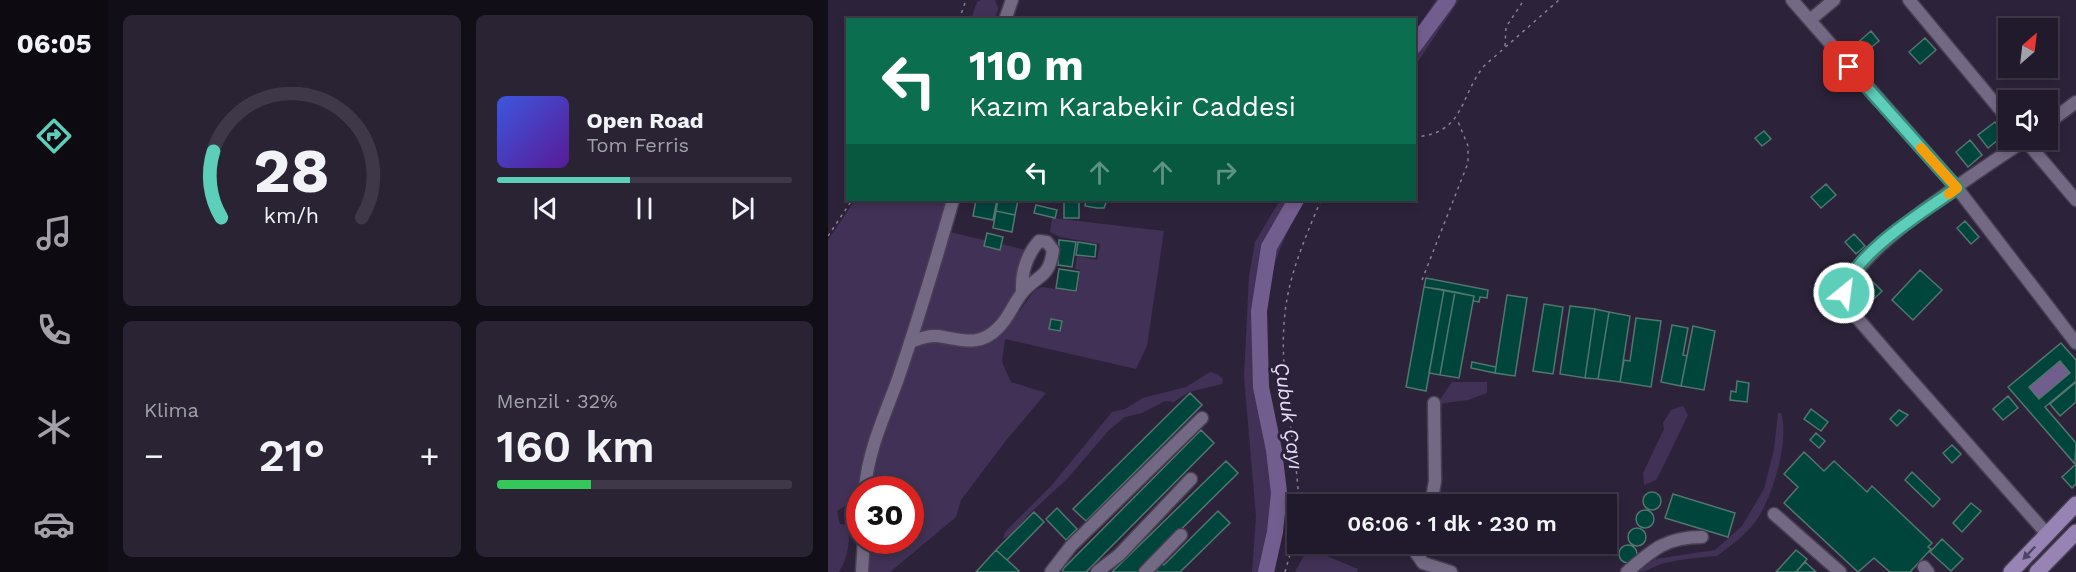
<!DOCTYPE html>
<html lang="tr">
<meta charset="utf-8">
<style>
:root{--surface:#211a2c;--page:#292334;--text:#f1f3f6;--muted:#a2a1a9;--line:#3e3848;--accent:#5cceba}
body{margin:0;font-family:"Work Sans",sans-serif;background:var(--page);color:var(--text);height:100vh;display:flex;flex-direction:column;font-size:22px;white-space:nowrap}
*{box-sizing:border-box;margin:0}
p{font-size:20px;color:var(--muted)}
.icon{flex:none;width:33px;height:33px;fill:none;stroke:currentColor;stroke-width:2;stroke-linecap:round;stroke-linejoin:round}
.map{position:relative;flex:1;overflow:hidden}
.sheet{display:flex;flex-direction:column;gap:15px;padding:15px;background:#120e18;width:720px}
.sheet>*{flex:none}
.hud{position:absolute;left:18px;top:18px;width:570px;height:183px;border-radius:0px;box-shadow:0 3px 9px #0003,0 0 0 2px var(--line);background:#0b6e4f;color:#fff;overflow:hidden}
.needle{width:39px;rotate:28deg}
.controls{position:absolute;left:1170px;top:18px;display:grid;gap:12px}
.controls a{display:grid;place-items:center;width:60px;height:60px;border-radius:0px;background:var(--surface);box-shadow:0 3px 9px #0003,0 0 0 2px var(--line);font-size:30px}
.speed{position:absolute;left:18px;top:476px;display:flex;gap:12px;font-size:30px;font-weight:700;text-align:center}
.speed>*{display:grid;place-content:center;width:78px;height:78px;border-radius:50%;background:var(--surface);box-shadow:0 3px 9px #0003,0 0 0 2px var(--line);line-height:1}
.speed .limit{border:9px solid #d22;background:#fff;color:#111}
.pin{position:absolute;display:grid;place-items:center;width:51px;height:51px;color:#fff;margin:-26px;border-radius:12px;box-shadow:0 3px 9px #0006}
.me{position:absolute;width:66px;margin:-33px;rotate:29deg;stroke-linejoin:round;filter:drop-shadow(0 0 4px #0008)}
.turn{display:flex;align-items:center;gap:21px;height:126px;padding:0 24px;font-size:27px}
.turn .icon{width:78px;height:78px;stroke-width:2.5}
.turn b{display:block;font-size:42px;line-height:51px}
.lanes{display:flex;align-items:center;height:57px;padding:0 24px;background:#0003;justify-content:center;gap:30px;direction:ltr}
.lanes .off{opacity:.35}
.big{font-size:45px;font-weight:600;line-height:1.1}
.sheet .widget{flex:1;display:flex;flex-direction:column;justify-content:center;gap:9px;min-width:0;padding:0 21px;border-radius:9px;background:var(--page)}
.sheet .dial{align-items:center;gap:0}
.dial svg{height:156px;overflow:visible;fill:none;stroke:var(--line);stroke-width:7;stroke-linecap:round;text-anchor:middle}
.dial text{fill:var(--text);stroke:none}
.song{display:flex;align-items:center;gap:18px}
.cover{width:72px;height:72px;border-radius:9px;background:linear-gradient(135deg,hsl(230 70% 55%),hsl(270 70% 35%))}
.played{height:6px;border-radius:3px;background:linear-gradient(90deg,var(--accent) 45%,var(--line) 45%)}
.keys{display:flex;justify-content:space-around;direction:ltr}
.heat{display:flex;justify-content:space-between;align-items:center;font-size:33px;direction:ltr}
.charge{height:9px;border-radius:4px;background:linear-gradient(90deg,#34c759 32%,var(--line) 0)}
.sheet .tiles{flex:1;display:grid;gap:15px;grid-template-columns:repeat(2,1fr)}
.trip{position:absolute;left:459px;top:494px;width:330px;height:60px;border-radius:0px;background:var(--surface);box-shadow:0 3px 9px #0003,0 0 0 2px var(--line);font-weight:600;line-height:60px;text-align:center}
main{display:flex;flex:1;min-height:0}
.tab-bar{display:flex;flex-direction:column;width:108px;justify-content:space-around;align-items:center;background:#0d0a12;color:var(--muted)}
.tab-bar .icon{width:42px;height:42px}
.tab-bar .current{color:var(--accent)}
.tab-bar b{font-size:27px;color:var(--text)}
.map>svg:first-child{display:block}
</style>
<main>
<nav class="tab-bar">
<b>06:05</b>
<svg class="icon current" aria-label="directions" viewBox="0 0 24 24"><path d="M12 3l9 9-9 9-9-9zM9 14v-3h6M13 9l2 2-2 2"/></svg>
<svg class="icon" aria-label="music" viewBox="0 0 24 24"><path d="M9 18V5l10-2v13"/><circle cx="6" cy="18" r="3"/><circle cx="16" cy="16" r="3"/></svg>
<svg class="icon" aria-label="phone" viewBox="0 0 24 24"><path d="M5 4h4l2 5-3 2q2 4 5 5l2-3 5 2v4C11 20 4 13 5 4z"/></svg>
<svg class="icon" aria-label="climate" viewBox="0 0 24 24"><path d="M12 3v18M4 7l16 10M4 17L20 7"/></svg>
<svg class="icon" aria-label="car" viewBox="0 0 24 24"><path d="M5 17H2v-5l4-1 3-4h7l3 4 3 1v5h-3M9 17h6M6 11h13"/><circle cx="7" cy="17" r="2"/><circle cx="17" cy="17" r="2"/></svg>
</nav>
<section class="sheet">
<div class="tiles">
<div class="widget dial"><svg viewBox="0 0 100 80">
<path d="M14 69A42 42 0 1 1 86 69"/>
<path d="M14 69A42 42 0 0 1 10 35" stroke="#5cceba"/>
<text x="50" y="56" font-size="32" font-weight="700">28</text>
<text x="50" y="72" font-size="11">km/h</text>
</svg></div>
<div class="widget">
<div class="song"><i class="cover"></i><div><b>Open Road</b><p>Tom Ferris</p></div></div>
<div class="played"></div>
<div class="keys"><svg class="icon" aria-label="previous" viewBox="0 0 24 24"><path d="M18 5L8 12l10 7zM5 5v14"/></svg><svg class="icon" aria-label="pause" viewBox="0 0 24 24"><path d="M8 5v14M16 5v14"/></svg><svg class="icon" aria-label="next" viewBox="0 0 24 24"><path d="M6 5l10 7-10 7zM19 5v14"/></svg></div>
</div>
<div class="widget"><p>Klima</p>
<div class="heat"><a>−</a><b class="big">21°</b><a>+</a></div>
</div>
<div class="widget"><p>Menzil · 32%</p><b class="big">160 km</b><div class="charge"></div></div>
</div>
</section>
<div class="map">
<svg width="1248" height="572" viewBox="0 0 1248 572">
<rect width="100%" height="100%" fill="#2c233a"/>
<path fill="#413156" d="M153 0H167L170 8 167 19H143L149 2Z
M608 0H631L587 66V31Z
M27 200H120L77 340 34 467 27 500 9 511 12 524 20 525C23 540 19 560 11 572H0V240Z
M452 200H477C429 278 430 336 445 424 450 450 458 478 457 505 456 528 448 550 442 572H424L428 516 416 377 421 276 427 242Z
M224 218 336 231 319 346 308 369 177 339 174 362 183 382 218 393 176 443 133 500 128 517 62 572H39L42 540H82V489H44C45 441 70 391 86 345L93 341 165 337 188 316 207 290 214 287 249 292 252 270 247 269 249 256 269 260 272 244 232 237 222 232Z
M122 232 198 250C190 277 180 336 145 337 127 338 107 334 89 333Z
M382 372 389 374 395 379 394 384 361 392 346 402 337 401 314 413 297 417 281 430 240 478 203 512 183 535 175 539 177 532 223 486 284 412 297 409 315 398 358 387Z
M624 382H659V393L640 400 609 404Z
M855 406 860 415 833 471 828 480 816 485 815 473 836 429 835 423 843 410Z
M950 413H953C962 441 944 498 928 521 919 534 902 546 889 556 872 557 854 559 837 563 827 565 820 572 810 572L827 559 887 550 914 526 936 489 946 449Z
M480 548 530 569 529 572H467Z"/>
<path fill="#725d8f" d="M1232 361 1242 373 1211 399 1201 387Z"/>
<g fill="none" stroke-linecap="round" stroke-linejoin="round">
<path stroke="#725d8f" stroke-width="16" d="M586 46 620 0
M438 572 447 532 451 493 446 450 433 387 431 311 441 247 468 200"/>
</g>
<path fill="#00453c" stroke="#52766e" stroke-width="1.5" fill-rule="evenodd" d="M1043 31 1051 41 1035 54 1027 45Z
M1097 38 1108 50 1092 64 1081 52Z
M1167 122 1177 134 1160 148 1150 135Z
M936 131 943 139 934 146 927 138Z
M1142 140 1154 155 1140 167 1128 152Z
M998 184 1008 195 993 208 983 197Z
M148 200H169L165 220 145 216Z
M170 200H190L187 215 168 211Z
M243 200H251V218H236V201Z
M258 200H279L276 208H269L257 206Z
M208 205 229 210 227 218 206 213Z
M168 211 187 215 184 232 165 228Z
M1137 221 1151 237 1143 244 1129 228Z
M159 233 175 237 172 250 156 246Z
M1026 234 1037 246 1028 254 1017 242Z
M231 240 248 242 244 267 230 265Z
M250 242 268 245 267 257 248 255Z
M231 269 251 272 248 291 228 288Z
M1092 270 1114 290 1085 320 1064 300Z
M598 278 660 290 659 298 652 297 651 302 645 301 646 296 596 287Z
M1045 282 1054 291 1043 302 1034 292Z
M596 287 616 290 598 391 578 387Z
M616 290 627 292 612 375 601 373Z
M627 292 646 296 631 378 612 375Z
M679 295 699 298 687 376 667 373Z
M716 304 735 307 725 374 705 371Z
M742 306 767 309 757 378 732 374Z
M767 309 781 312 770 379 757 378Z
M781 312 802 316 792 382 770 379Z
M808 318 833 321 823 387 792 382 796 360 802 361Z
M223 319 234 321 232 331 221 329Z
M844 325 860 328 855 355 859 356 853 386 833 382Z
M865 326 887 331 876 390 853 386Z
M1233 343 1248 360V381L1217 407 1248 443 1247 464 1180 387ZM1232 361 1242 373 1211 399 1201 387Z
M644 362 668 367 667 373 643 368Z
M909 381 921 383 919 402 902 400 903 391 908 392Z
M1248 382V402L1232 416 1222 404Z
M362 393 374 405 258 521 245 509Z
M1180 396 1190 408 1175 420 1165 409Z
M983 409 1000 422 993 431 976 419Z
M1071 410 1080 415 1069 426 1062 419Z
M373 430 386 443 258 572H236L234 570Z
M988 433 997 441 991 448 982 440Z
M1124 445 1133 454 1124 463 1115 453Z
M976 452 996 471 1006 461 1039 492 1044 486 1104 543 1100 547 1103 549 1082 572H1062L1046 558 1030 572 956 503 970 487 956 474Z
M398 461 410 473 310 572H284Z
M1248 464V484L1244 488 1234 477Z
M1084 472 1112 499 1105 507 1077 480Z
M815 501a9 9 0 1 1 18 0a9 9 0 1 1-18 0Z
M845 494 907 513 900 537 837 518Z
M1143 503 1153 511 1134 532 1125 523Z
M229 508 249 529 238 540 218 519Z
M808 519a9 9 0 1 1 18 0a9 9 0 1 1-18 0Z
M390 511 402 523 352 572H330L325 567 332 560 336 565Z
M206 512 216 522 179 560 168 550Z
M800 537a9 9 0 1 1 18 0a9 9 0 1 1-18 0Z
M1114 539 1135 559 1123 571 1102 552Z
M791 554a9 9 0 1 1 18 0a9 9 0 1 1-18 0Z
M168 550 191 571 190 572H148Z
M968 550 979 559 968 572H948Z
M977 562 988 572H968Z"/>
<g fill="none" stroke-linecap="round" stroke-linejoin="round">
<defs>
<path id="minor" d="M964 0 1129 188 1248 343
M1081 0 1180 119
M177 20 184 0
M982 20 1006 0
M1220 123 1248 102
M1197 140C1158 167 1019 253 1016 298L1024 312 1076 372 1219 534
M1197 140 1248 200
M82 342C90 339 99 335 109 336 132 339 151 348 170 328 181 318 185 304 194 293 209 274 221 280 225 250L219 242 211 241C198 256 193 273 194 292
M37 489C40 450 57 415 70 379 90 320 108 260 125 200
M603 504 607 481 606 403
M946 514 1012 572
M590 543 588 553 595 563 623 572
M1096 567 1100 572
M34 572 36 540
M223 572 243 546 374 418
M269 572 291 555 363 479
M317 572 353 535
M799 572C825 549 839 537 874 537"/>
<path id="major" d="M1183 572 1248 504
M1209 572 1248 532"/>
</defs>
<use href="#minor" stroke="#483f53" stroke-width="15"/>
<use href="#major" stroke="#483f53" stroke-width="18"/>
<path stroke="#888094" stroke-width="1.5" stroke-dasharray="3 4.5" stroke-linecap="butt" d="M131 20 138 0
M677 46 678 27 696 0
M586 137C637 134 631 97 656 66L731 0
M0 236 24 200
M594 280 640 163V146L629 119
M471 504C468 437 447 366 459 299 465 265 480 231 493 200
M457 572 470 526"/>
<use href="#minor" stroke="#746984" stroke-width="12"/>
<use href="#major" stroke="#9783b4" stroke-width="15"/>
</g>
<defs><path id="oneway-solid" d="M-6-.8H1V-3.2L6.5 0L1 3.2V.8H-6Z" transform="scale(1.5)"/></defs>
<use fill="#514565" href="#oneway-solid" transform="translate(1201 553) rotate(134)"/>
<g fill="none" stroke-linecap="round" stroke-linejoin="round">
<defs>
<path id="route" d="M1016 293C1025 253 1097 211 1129 188L1021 67"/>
</defs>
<use href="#route" stroke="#3c8679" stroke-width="15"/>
<use href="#route" stroke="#5cceba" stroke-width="10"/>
<path stroke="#f59e0b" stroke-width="10" d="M1093 148 1129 188 1121 194"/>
</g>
<g text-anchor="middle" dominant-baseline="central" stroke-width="6" stroke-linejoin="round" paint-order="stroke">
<g font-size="20" font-style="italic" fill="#e8dcfb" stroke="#2c233a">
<text transform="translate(461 416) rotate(82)">Çubuk Çayı</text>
</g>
</g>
</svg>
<div class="controls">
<a><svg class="needle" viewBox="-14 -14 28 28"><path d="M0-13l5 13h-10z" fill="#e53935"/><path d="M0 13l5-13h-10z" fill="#a2a1a9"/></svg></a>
<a><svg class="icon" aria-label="sound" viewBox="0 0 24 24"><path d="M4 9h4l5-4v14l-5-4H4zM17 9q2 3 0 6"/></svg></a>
</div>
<div class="speed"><div class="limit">30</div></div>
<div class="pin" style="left:1021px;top:67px;background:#d93025"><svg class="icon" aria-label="arrive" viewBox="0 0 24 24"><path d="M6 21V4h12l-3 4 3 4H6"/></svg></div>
<svg class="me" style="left:1016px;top:293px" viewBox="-20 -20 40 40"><circle r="17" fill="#5cceba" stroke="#fff" stroke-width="3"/><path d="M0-11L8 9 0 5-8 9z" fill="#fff"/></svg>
<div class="trip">06:06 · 1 dk · 230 m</div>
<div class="hud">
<div class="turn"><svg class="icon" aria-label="left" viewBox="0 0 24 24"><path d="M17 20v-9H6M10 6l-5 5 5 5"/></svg><div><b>110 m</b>Kazım Karabekir Caddesi</div></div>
<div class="lanes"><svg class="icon" aria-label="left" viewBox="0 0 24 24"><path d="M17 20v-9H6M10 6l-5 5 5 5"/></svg><svg class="icon off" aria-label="ahead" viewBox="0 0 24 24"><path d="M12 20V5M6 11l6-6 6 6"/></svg><svg class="icon off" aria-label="ahead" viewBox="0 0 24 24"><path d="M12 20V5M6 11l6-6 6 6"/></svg><svg class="icon off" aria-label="right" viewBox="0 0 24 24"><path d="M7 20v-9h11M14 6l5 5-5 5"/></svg></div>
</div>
</div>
</main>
